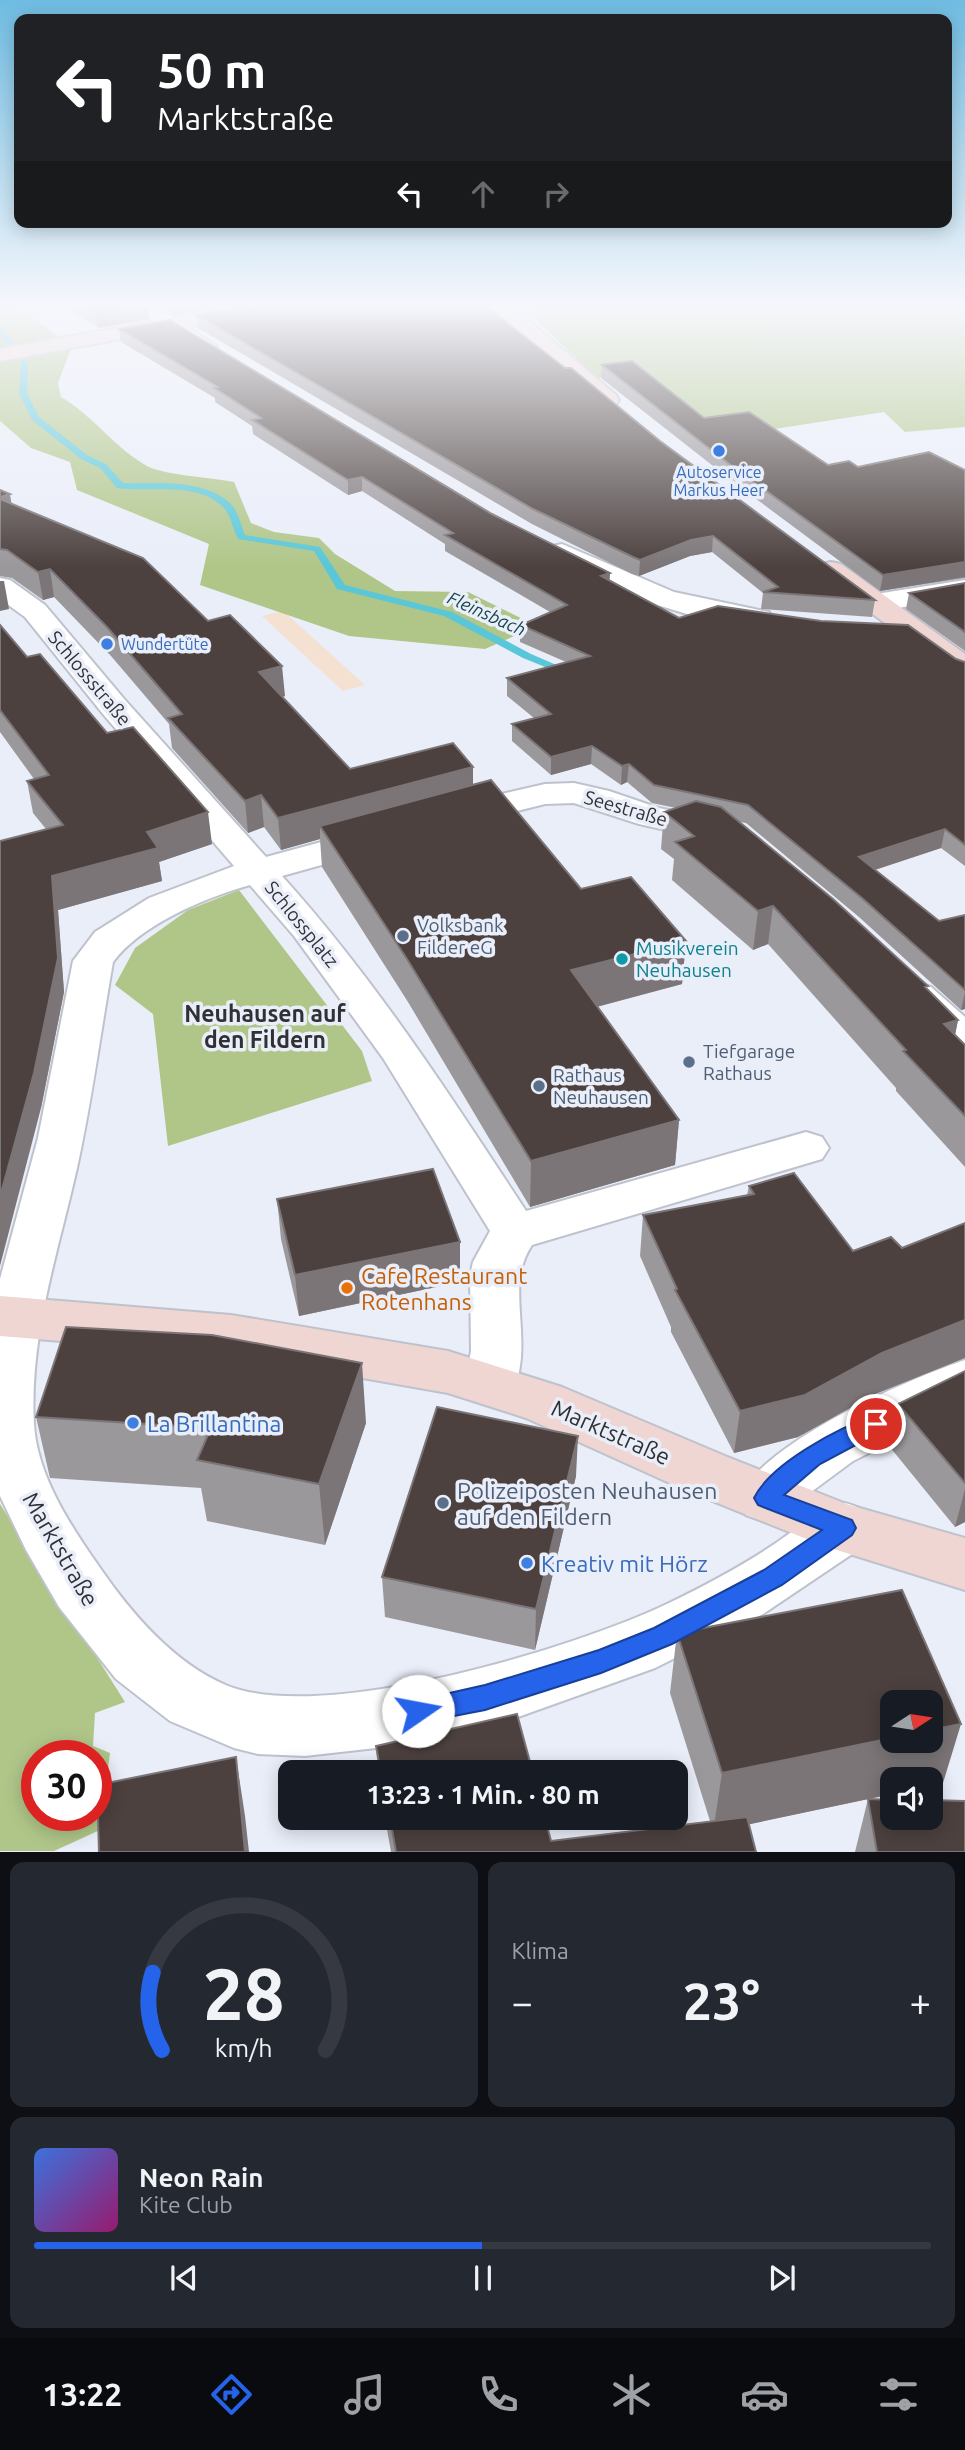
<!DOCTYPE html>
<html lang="de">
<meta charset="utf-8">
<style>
:root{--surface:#171b24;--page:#242831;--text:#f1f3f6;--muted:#9ea1a6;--line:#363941;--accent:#2563eb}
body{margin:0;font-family:Ubuntu,sans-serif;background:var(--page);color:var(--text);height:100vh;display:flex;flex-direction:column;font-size:26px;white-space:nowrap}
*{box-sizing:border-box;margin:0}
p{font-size:23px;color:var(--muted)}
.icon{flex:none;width:38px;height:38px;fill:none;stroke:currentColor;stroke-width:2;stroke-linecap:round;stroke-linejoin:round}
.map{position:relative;height:1852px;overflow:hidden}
.drawer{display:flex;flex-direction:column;gap:10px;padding:10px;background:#0d0f14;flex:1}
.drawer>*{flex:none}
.hud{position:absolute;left:14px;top:14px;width:938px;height:214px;border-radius:14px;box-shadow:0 4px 18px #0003;background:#202124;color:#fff;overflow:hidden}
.needle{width:46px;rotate:78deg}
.controls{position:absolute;left:880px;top:1690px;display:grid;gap:14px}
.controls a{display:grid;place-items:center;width:63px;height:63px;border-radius:14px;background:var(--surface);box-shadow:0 4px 18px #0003;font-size:35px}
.speed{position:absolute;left:21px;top:1740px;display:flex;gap:14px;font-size:35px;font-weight:700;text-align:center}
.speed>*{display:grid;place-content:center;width:91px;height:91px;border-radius:50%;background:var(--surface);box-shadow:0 4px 18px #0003;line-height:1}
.speed .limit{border:10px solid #d22;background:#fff;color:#111}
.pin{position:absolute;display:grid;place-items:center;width:60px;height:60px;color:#fff;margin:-30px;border:4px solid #fff;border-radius:50%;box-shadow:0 2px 7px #0007}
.me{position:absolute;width:77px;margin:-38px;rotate:78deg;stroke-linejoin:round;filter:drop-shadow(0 0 5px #0008)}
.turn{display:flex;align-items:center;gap:24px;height:147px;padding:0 28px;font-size:32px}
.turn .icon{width:91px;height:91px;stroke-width:2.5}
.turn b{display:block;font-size:49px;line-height:60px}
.lanes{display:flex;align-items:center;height:66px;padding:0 28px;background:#0003;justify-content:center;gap:35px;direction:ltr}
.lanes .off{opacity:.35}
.big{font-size:52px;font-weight:600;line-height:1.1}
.drawer .card{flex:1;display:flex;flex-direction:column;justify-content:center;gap:10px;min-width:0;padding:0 24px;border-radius:14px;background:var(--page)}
.drawer .dial{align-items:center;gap:0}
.dial svg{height:182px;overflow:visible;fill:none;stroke:var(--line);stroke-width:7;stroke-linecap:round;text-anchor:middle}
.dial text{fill:var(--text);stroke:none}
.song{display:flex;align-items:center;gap:21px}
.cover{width:84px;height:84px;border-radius:10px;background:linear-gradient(135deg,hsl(220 70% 55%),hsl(320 70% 35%))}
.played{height:7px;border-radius:4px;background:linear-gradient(90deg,var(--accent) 50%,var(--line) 50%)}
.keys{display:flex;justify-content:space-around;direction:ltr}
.heat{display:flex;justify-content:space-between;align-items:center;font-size:38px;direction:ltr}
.drawer .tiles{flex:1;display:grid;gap:10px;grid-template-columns:1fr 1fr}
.card:last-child{grid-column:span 2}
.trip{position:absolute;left:278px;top:1760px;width:410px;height:70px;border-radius:14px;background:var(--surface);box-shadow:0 4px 18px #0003;font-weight:600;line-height:70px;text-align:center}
.dock{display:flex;height:112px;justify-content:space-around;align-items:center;background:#090b0e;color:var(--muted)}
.dock .icon{width:49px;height:49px}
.dock .current{color:var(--accent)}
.dock b{font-size:32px;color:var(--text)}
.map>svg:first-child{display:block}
</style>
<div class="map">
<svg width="965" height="1852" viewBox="0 0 965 1852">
<rect width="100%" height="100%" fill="#eaeef9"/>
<path fill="#f4e1d1" d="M283 611 365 685 343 691 262 616Z"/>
<path fill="#b0c689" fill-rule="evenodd" d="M0 307H17L64 340 0 351Z
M530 307H965V427L905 432 884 412 768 430 678 434 631 375 597 378 532 316Z
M71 349 58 383 61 397C94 416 115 449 149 467 167 475 213 478 234 482L251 523 274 532 319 538 335 554 395 591 468 592 537 626 485 649 349 636 200 585 209 544 77 490 70 462 31 448 0 421V362Z
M239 890 362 1051 372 1081 168 1146 153 1014 115 985 135 948 188 910Z
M0 1504 125 1702 95 1713 93 1746 110 1753 100 1830 54 1851H0ZM37 1755H96V1815H37Z"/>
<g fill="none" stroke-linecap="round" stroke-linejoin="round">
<path fill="#59c7d8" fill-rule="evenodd" d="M0 330 12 340V344H6L0 336Z
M21 360 28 362 27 393 39 417 87 455 106 464 123 483C156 484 204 478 231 504 238 512 241 525 245 535L320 547 345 585 452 612 531 654 575 673 573 675H565L523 658 444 616 337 589 314 551 238 539C233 530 231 516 224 508 198 480 150 493 117 488L100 468 81 459 32 420 19 393Z"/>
<defs>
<path id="street" d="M134 307H157L217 347 214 351H200Z
M562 544 674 592 769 612 773 618 769 624 759 627 687 614 654 604 552 558 549 552 552 546Z
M0 578 10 580 45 605 125 700 266 857 373 828 386 831 391 839 386 847 282 876C375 979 450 1095 526 1211L806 1132 822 1137 829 1148 822 1159 532 1245C502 1289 538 1343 510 1398L491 1404 472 1398 465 1383 471 1351 470 1276 473 1262 490 1231 383 1058 294 936 250 885C206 897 140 925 113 962 101 1030 92 1100 77 1168 58 1253 29 1336 34 1424 37 1475 70 1525 98 1565 130 1612 174 1664 228 1686 325 1724 576 1648 669 1603 704 1586 740 1567 773 1545 791 1534 822 1504 843 1503 849 1503 858 1508 864 1510L873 1528 864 1546 763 1614 655 1668 518 1717 459 1732 376 1748 305 1756 258 1754 234 1748 170 1721 116 1679 59 1607 26 1550 0 1496V1279L38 1138 73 961 95 932 149 898 234 866 103 714 25 617 0 599Z
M965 580V596L876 612 866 609 862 603 866 597 876 594Z
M574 783 609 791 659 808 728 822 733 830 728 838 715 841 639 824 574 803 545 804 458 826 446 822 440 815 446 808 458 804 545 784Z
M917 983 931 987 965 1017V1053L950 1050 903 1005 897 996 903 987Z
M965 1360V1405L853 1461 807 1495 786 1515 766 1522 746 1515 738 1498C765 1442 905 1380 965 1360Z"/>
<path id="secondary" d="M232 307H275L266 313 0 361V349Z
M492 307H513L616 395 619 400 616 405H600Z
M831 562 841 564 965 654V677L954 674 821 576 817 570 821 564Z
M0 1296 231 1315 448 1351 562 1387 725 1456 849 1505 965 1538V1590L824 1546 685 1490 526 1418 448 1393 231 1355 0 1336Z"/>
</defs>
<use href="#street" stroke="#bec2cd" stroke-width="4"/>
<use href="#secondary" stroke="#bec2cd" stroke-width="4"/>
<use href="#street" fill="#fff" fill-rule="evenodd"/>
<use href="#secondary" fill="#efd6d3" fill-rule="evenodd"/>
</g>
<path fill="#9b989c" d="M64 307H148L149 319 99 328Z
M162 307H215L175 315Z
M196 315 660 441 875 600 872 617 761 609 763 593 712 552 690 556 639 576 632 574 532 524 198 328Z
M119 329 610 573 609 581 679 618 956 659 965 662V866L941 848 875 870 939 921 965 915V1009L961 1010 859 917 746 823 740 822 927 988 958 1020 955 1035 965 1045V1167L896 1091V1088L768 944 753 950 672 880 674 859 661 849 664 812 676 808 652 803 627 782 621 785 591 764 551 775 512 741V724L534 718 507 696V678L566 662 520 642 521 625 550 612 445 551V544L362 491 348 495 253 434 252 426 215 402V398L121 342Z
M602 365 704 418 828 465 858 467 965 470V578L880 591 736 484 601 378Z
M0 490 11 504 285 696 282 697 350 769 473 767V784L581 889 686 941 682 984 597 1007 679 1120 675 1165 530 1207 408 1002 322 867 320 839 281 850 264 827 248 833 172 748 169 724 111 656 54 597 43 600 12 578 0 576Z
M965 583V651L906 609 909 593Z
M0 625 27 657 107 733 212 844 159 862 162 881 58 910 64 992 41 1108 46 829 33 813 27 781 34 779 0 732Z
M749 1186 853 1251 902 1248 873 1395 798 1437 734 1453 671 1332V1327L640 1256 643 1215 747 1195Z
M277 1199 460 1282 299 1316 281 1239Z
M965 1371V1522L955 1527 889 1446 898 1404Z
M36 1417 366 1423 325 1545 207 1521 201 1488 50 1478Z
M576 1476 535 1650 385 1617 382 1577Z
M677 1633 943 1783 931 1785V1780H892V1794L749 1824 756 1852H391L385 1818H545L551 1841 710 1821 670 1693Z
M376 1746 533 1773H378Z
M868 1799 965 1852H855Z"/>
<path fill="#7b7577" d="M143 307H148L149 319 99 328 97 316Z
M174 307H215L175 315Z
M362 477V491L348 495V480Z
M10 494 14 520 0 514V497Z
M713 536 712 552 690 556 639 576 640 560 691 540Z
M965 562V577L880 591 883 575Z
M50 569 54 597 43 600 38 572Z
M610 573 609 589 601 576Z
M0 581H4L9 609 0 611Z
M282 666 285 696 262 702 259 672Z
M592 746 591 764 551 775V757Z
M629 764 627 782 621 785 622 766Z
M473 767V799L320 826V839L281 850 278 818Z
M261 795 264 827 248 833 245 801Z
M208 812 212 844 159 862 162 881 58 910 64 992 41 1108 0 1266V1197L52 876 147 832Z
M945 829 941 848 856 876 859 857Z
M773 906 768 944 753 950 758 911Z
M686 941 682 984 569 1014 571 970Z
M965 992V1009L961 1010Z
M958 1020 950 1060 944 1024Z
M679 1120 675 1165 530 1207 531 1161Z
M460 1242V1282L299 1316 295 1275Z
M965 1320V1358L873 1395 798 1437 734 1453 740 1411 882 1353Z
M362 1363 366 1423 325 1545 319 1484Z
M578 1436 576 1476 535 1650 536 1609Z
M965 1489V1522L955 1527Z
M961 1724 943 1783 931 1785V1780H892V1794L713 1832 722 1773 892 1738V1741H931V1730Z
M236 1757 245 1816 249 1852H245Z"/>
<path fill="#4c413f" stroke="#7b7577" stroke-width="2" d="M83 307H143L97 316Z
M240 307H487L565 368H571L660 441 875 600 763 592 778 587 713 536 691 540 640 560 633 557 533 509 196 315Z
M170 320 492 514 610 573 601 576 679 618 718 606 821 621 908 625 956 659 965 662V845L945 829 859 857 939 921 965 915V990L862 898 748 805 654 785 629 764 622 766 592 746 551 757 512 724 551 714 507 678 590 656 521 625 567 605 445 535 453 533 362 477 348 480 252 420 261 418 214 388 218 387 119 329Z
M632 361 704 418 749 412 828 465 849 461 858 467 929 452 965 470V562L883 575 737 470 602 365Z
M0 490 10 494 0 497Z
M0 499 143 558 208 621 230 615 282 666 259 672 350 769 453 743 473 767 278 818 261 795 245 801 168 718 182 714 107 627 50 569 38 572 7 550 0 549Z
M965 583V632L909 593Z
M0 625 27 657 40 654 107 733 133 727 208 812 147 832 158 848 52 876 58 958 34 1073 0 1197V841L63 825 27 781 49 775 0 710Z
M491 780 581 889 631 877 686 941 571 970 679 1120 531 1161 407 959 320 826Z
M696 801 721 807 833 899 928 986 925 987 958 1020 944 1024 965 1045V1116L903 1051 906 1050 773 906 758 911 675 842 694 836 664 812Z
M433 1169 460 1242 295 1275 277 1199Z
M794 1173 853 1251 891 1237 902 1248 965 1223V1320L882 1353 805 1395 740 1411 675 1290 677 1289 643 1215 754 1194 749 1186Z
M66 1327 212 1335 362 1363 319 1484 197 1460 211 1428 36 1417Z
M965 1371V1483L898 1404Z
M437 1407 578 1436 536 1609 382 1577Z
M902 1590 961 1724 931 1730V1703H892V1738L722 1773 677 1633Z
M517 1714 533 1773H381L376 1746Z
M236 1757 245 1852H99L97 1785Z
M868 1799 892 1800V1818H931V1800L965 1801V1852H877Z
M747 1817 756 1852H396L390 1818H545L551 1841Z"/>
<linearGradient id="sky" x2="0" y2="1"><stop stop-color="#6fbce2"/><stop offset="0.54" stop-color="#f6f7fc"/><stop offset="1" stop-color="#f6f7fc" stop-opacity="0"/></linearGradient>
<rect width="965" height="567" fill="url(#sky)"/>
<path fill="#2563eb" stroke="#184099" stroke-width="2" d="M876 1415 884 1417 887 1424 884 1430 820 1464 784 1495 852 1520 856 1528 852 1535 782 1585 672 1644 601 1673 485 1710 418 1723 409 1720 405 1711 409 1702 485 1685 599 1650 654 1628 764 1570 822 1530 758 1505 754 1498C771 1463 840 1427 876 1415Z"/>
<g fill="#3f7fe0" stroke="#eaeef9" stroke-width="2.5">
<circle cx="719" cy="451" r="7"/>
<circle cx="107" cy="644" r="7"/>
<circle cx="133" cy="1423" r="7"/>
<circle cx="527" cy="1563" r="7"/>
</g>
<g fill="#5c6f8a" stroke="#eaeef9" stroke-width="2.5">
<circle cx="403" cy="936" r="7"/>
<circle cx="689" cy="1062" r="7"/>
<circle cx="539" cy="1086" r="7"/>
<circle cx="443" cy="1503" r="7"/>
</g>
<circle fill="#0f9aa8" stroke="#eaeef9" stroke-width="2.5" cx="622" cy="959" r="7"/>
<circle fill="#e8710a" stroke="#eaeef9" stroke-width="2.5" cx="347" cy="1288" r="7"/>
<g text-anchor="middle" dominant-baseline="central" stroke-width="7" stroke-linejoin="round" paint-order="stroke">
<g font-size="16" fill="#366cbe" stroke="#eaeef9">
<text x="719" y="472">Autoservice<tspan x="719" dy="18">Markus Heer</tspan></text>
<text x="121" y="644" text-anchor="start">Wundertüte</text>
</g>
<g font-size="18" font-style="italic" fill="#13454c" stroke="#eaeef9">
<text transform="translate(487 613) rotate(24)">Fleinsbach</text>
</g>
<g font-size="19" fill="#2f3135" stroke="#eaeef9">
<text transform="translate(90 678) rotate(50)">Schlossstraße</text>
<text transform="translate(626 808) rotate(16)">Seestraße</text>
<text transform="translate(302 924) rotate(51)">Schlossplatz</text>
</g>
<g font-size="19" fill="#4e5e75" stroke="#eaeef9" text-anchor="start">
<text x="417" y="925">Volksbank<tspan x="417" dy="22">Filder eG</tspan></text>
<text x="703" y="1051">Tiefgarage<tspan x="703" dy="22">Rathaus</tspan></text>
<text x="553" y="1075">Rathaus<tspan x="553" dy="22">Neuhausen</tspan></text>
</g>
<g font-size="19" fill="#0d838f" stroke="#eaeef9" text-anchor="start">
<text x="636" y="948">Musikverein<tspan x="636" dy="22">Neuhausen</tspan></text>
</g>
<g font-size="23" font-weight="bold" fill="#2f3135" stroke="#eaeef9">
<text x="265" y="1013">Neuhausen auf<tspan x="265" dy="26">den Fildern</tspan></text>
</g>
<g font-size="23" fill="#c56008" stroke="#eaeef9" text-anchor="start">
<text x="361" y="1275">Cafe Restaurant<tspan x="361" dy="26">Rotenhans</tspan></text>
</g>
<g font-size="23" fill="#366cbe" stroke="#eaeef9" text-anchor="start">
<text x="147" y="1423">La Brillantina</text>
<text x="541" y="1563">Kreativ mit Hörz</text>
</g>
<g font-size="23" fill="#2f3135" stroke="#eaeef9">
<text transform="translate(611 1432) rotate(24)">Marktstraße</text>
<text transform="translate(61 1549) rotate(60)">Marktstraße</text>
</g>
<g font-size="23" fill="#4e5e75" stroke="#eaeef9" text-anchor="start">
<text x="457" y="1490">Polizeiposten Neuhausen<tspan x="457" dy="26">auf den Fildern</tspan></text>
</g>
</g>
</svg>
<div class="controls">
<a><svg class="needle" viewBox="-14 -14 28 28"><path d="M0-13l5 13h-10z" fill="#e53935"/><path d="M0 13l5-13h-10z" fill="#9ea1a6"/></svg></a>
<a><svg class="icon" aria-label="sound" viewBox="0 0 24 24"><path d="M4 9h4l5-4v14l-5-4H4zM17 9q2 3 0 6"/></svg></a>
</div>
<div class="speed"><div class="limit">30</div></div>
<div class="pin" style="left:876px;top:1424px;background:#d93025"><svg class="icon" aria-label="arrive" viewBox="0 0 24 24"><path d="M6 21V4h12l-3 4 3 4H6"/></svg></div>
<svg class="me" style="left:418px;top:1711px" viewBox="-20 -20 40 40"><circle r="19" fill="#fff"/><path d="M0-13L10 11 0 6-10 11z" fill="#2563eb"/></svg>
<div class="trip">13:23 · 1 Min. · 80 m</div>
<div class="hud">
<div class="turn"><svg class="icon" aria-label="left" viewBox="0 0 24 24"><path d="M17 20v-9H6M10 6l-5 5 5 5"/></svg><div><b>50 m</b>Marktstraße</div></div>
<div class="lanes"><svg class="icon" aria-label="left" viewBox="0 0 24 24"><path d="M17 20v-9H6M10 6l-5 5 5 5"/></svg><svg class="icon off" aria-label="ahead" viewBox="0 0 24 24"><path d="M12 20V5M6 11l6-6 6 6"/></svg><svg class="icon off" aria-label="right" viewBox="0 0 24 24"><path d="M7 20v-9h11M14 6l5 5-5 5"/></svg></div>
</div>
</div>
<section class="drawer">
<div class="tiles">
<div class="card dial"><svg viewBox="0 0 100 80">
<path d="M14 69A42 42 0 1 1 86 69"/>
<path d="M14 69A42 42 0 0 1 10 35" stroke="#2563eb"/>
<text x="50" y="56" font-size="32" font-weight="700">28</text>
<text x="50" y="72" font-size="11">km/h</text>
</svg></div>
<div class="card"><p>Klima</p>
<div class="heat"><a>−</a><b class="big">23°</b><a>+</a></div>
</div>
<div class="card">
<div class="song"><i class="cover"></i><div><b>Neon Rain</b><p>Kite Club</p></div></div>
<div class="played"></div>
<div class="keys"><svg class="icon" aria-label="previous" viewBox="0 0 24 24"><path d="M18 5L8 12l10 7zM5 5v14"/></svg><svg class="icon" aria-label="pause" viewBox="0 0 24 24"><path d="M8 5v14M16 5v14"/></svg><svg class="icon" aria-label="next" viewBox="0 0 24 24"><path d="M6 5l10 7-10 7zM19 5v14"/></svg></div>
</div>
</div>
</section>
<nav class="dock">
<b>13:22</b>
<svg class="icon current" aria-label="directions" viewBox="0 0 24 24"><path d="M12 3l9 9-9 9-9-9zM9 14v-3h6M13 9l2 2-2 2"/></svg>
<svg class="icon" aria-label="music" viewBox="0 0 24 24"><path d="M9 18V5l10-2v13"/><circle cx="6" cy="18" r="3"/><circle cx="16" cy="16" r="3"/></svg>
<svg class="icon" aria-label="phone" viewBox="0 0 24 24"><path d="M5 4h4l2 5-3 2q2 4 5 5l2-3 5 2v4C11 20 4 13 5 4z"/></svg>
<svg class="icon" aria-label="climate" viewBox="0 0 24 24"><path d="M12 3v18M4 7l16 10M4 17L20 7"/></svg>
<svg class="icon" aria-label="car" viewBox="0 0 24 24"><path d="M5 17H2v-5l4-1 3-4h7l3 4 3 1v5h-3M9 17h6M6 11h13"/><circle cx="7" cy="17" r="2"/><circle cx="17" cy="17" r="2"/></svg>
<svg class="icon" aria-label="filters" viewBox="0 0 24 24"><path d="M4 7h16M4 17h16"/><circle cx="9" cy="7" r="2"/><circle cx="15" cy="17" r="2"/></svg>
</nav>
